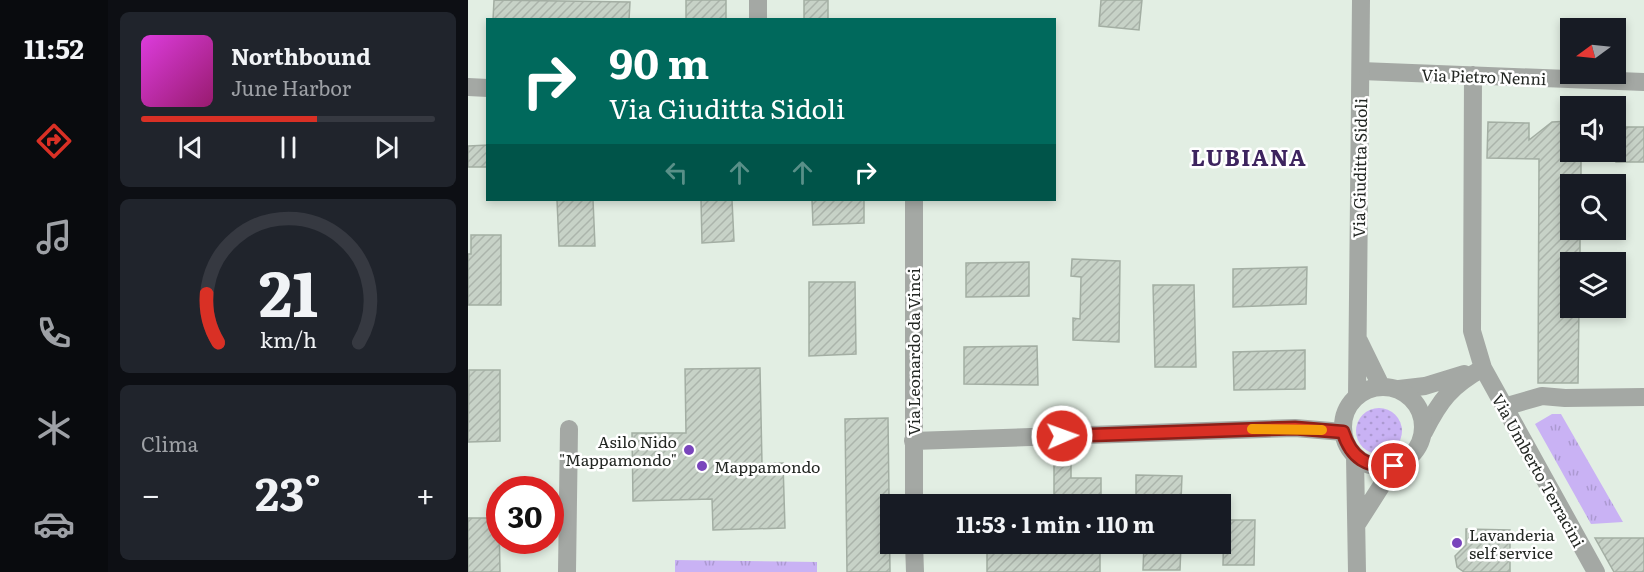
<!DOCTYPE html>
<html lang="it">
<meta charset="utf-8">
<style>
:root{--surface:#171b24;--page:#20242c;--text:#f1f3f6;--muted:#9ea1a6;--line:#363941;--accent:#d93025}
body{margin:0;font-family:Literata,serif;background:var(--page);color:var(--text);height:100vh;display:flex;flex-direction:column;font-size:22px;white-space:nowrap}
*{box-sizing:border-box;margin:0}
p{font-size:20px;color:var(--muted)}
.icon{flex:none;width:33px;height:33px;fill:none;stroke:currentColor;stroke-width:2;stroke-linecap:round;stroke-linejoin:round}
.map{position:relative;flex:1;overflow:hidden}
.sheet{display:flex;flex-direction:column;gap:12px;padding:12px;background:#0d0f14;width:360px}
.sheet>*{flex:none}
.guide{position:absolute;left:18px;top:18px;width:570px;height:183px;border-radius:0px;box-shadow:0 3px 9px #0003;background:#00695c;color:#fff;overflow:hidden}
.needle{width:39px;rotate:255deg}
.buttons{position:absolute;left:1092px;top:18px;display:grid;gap:12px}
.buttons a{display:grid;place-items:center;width:66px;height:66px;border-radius:0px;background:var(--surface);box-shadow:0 3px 9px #0003;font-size:30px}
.speed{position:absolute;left:18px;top:476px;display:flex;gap:12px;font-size:30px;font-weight:700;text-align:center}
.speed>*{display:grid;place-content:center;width:78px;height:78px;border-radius:50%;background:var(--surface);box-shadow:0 3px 9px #0003;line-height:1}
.speed .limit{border:9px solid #d22;background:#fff;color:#111}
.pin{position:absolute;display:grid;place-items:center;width:51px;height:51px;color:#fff;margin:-26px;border:3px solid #fff;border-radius:50%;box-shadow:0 2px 6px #0007}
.me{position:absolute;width:66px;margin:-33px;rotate:88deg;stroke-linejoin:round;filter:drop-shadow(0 0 4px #0008)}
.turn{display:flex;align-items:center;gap:21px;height:126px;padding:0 24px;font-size:27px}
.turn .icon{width:78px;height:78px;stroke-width:2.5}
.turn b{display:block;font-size:42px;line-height:51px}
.lanes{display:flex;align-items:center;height:57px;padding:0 24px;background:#0003;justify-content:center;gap:30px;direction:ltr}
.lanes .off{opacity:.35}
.big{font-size:45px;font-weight:700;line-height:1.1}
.sheet .widget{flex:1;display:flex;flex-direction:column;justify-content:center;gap:9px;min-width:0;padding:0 21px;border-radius:9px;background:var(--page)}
.sheet .dial{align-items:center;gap:0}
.dial svg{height:156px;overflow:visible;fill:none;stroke:var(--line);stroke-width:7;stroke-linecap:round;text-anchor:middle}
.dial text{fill:var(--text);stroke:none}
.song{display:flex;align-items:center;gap:18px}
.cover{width:72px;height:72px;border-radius:9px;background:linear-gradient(135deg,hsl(300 70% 55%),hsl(320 70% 35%))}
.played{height:6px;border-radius:3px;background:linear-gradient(90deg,var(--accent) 60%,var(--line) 60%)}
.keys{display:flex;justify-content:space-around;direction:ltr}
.heat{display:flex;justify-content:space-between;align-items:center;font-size:33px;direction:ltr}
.trip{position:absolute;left:412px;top:494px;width:351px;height:60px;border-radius:0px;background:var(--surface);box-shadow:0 3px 9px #0003;font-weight:700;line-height:60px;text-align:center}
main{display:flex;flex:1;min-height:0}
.dock{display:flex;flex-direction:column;width:108px;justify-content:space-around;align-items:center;background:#090b0e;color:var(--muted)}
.dock .icon{width:42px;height:42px}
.dock .current{color:var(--accent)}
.dock b{font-size:27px;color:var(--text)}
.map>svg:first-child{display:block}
</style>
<main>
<nav class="dock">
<b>11:52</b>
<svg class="icon current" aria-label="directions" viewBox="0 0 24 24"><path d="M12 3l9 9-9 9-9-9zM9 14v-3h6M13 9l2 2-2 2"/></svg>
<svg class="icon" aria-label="music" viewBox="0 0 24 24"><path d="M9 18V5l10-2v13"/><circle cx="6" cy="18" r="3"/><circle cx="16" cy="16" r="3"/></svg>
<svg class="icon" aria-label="phone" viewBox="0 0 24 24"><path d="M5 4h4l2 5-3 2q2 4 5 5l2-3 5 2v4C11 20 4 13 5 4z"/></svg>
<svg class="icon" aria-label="climate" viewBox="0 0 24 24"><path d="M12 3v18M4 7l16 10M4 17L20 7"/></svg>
<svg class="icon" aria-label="car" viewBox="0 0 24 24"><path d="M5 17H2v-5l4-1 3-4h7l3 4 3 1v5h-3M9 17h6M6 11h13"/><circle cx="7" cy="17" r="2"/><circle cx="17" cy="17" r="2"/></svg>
</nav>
<section class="sheet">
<div class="widget">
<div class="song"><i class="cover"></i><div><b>Northbound</b><p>June Harbor</p></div></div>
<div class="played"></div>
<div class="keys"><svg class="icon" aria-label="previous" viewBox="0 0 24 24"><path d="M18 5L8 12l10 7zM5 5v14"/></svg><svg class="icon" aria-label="pause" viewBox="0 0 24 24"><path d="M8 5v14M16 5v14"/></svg><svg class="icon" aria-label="next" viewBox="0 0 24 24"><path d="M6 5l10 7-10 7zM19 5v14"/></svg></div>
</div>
<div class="widget dial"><svg viewBox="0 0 100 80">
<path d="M14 69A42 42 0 1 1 86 69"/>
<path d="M14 69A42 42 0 0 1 8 44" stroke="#d93025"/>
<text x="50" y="56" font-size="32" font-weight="700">21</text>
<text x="50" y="72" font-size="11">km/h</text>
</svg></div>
<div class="widget"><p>Clima</p>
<div class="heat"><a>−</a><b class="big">23°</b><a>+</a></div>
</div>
</section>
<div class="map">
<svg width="1176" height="572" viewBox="0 0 1176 572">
<defs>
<pattern id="grass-dots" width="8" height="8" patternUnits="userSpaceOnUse" patternTransform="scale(1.5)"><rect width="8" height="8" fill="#c9b2f4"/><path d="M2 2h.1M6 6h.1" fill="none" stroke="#ac99d1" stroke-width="1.8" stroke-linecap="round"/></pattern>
<pattern id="park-tufts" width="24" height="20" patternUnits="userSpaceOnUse" patternTransform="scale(1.5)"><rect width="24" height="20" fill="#c9b2f4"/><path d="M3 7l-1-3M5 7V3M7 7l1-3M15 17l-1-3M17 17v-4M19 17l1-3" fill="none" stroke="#ac99d1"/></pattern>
<pattern id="building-hatch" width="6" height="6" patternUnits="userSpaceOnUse" patternTransform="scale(1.5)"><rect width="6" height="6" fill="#c7d2c7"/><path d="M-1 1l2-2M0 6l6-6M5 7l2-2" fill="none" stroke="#abb4ab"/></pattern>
</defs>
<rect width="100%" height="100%" fill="#e2eee3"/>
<path fill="url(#grass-dots)" d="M888 431a23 23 0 1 1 46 0a23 23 0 1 1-46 0Z"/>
<path fill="url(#park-tufts)" d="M1084 414H1093L1155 522 1123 524 1067 424Z
M207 560 349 562V572H207Z"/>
<path fill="url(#building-hatch)" stroke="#a3aea3" stroke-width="1.5" d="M26 0 162 2 161 20H25Z
M218 0H258V20H218Z
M336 0H360V20H336Z
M633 0H674L671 30 631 26Z
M1102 121V152H1113V184H1102V230H1112V262H1102V308H1111L1110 383H1070L1071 159 1019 158 1020 122 1061 123V140L1084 122Z
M1148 127H1176V162H1148Z
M20 145V167H0V146Z
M89 200H125L127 246H91Z
M233 200H264L266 241 234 243Z
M344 200H396V223L345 225Z
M3 235H33V305H0V254H3Z
M604 259 652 261 651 342 605 340V318L612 319 613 277 603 276Z
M561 262V296L498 297V263Z
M839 267 838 304 765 307V269Z
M341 282H387L388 354 341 356Z
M685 285H726L728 367H687Z
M569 346 570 385 496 384V347Z
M837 350V389L766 390 765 352Z
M292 368 294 464 315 463 317 528 245 530 244 499 165 501 164 433H218L217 369Z
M1 370H32V441L0 442Z
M420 418 422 572H379L377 419Z
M586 463 603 464V478H633V504H586Z
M668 475 714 476 713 500H705V504H668Z
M0 518H31L32 572H0Z
M756 520H787L786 565H755Z
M998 529 1042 530V572H996L989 567 987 556 998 545Z
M1127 538H1176V572H1146Z
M519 543H632V572H519Z
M676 543 713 544 712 570H675Z"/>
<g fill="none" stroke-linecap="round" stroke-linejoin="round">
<path stroke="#a4a8a4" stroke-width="18" d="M290 20V0
M893 71 1176 82
M1005 75 1004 331 1015 368 1128 572
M0 87 20 88
M931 389 957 386 996 374
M1036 407 1074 396 1097 398 1176 397
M956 432C972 400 983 386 1015 368
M445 441 827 428 875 432
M446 504V200
M446 543 447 572
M99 572 101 429"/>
<path stroke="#a4a8a4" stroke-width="18" d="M891 341 913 386
M875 427a40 40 0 1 1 80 0a40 40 0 1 1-80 0Z
M889 396 893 0
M887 456 889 572
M889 524 926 466"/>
</g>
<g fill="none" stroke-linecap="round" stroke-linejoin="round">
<defs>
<path id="route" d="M594 436 827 428 875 432C883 458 899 468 926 466"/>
</defs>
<use href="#route" stroke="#8d1f18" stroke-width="15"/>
<use href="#route" stroke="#d93025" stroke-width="10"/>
<path stroke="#f59e0b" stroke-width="10" d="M784 429 854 430"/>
</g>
<g fill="#7945bc" stroke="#fff" stroke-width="2">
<circle cx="221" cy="450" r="6"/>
<circle cx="234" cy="466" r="6"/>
<circle cx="989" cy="543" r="6"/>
</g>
<g text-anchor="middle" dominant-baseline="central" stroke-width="5" stroke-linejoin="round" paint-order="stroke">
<g font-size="16" fill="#232723" stroke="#fff">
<text transform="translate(1016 76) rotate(2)">Via Pietro Nenni</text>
<text transform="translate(891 168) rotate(-89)">Via Giuditta Sidoli</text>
<text transform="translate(445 352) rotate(-90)">Via Leonardo da Vinci</text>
<text transform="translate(1071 470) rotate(61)">Via Umberto Terracini</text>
</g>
<g font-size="16" fill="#232723" stroke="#fff" text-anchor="start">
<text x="209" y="441" text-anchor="end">Asilo Nido<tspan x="209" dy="18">"Mappamondo"</tspan></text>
<text x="246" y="466">Mappamondo</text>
<text x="1001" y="534">Lavanderia<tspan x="1001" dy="18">self service</tspan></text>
</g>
<g font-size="22" font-weight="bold" letter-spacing="1.5" fill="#3d245e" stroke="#fff">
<text x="781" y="156">LUBIANA</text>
</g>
</g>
</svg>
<div class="buttons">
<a><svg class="needle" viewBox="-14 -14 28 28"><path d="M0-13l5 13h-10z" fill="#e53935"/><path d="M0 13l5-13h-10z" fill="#9ea1a6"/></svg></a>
<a><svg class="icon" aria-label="sound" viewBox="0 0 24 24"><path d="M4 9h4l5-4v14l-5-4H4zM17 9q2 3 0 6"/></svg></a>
<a><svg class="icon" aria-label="search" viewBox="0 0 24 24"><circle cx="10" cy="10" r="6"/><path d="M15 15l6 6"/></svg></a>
<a><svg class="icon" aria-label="layers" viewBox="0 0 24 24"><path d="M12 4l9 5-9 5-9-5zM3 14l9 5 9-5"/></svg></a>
</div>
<div class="speed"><div class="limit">30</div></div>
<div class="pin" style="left:926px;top:466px;background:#d93025"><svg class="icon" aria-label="arrive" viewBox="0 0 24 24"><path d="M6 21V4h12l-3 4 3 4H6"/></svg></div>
<svg class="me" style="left:594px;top:436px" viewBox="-20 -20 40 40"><circle r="17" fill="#d93025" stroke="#fff" stroke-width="3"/><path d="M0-11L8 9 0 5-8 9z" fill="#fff"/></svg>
<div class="trip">11:53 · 1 min · 110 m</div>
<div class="guide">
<div class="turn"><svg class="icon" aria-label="right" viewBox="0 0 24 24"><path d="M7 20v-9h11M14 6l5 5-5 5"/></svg><div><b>90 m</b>Via Giuditta Sidoli</div></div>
<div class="lanes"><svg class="icon off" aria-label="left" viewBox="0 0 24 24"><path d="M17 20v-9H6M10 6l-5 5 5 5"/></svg><svg class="icon off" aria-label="ahead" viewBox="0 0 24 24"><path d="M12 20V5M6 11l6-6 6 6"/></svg><svg class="icon off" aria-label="ahead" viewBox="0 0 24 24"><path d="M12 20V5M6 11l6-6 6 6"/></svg><svg class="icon" aria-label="right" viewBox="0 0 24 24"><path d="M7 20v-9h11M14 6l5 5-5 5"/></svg></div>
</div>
</div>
</main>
